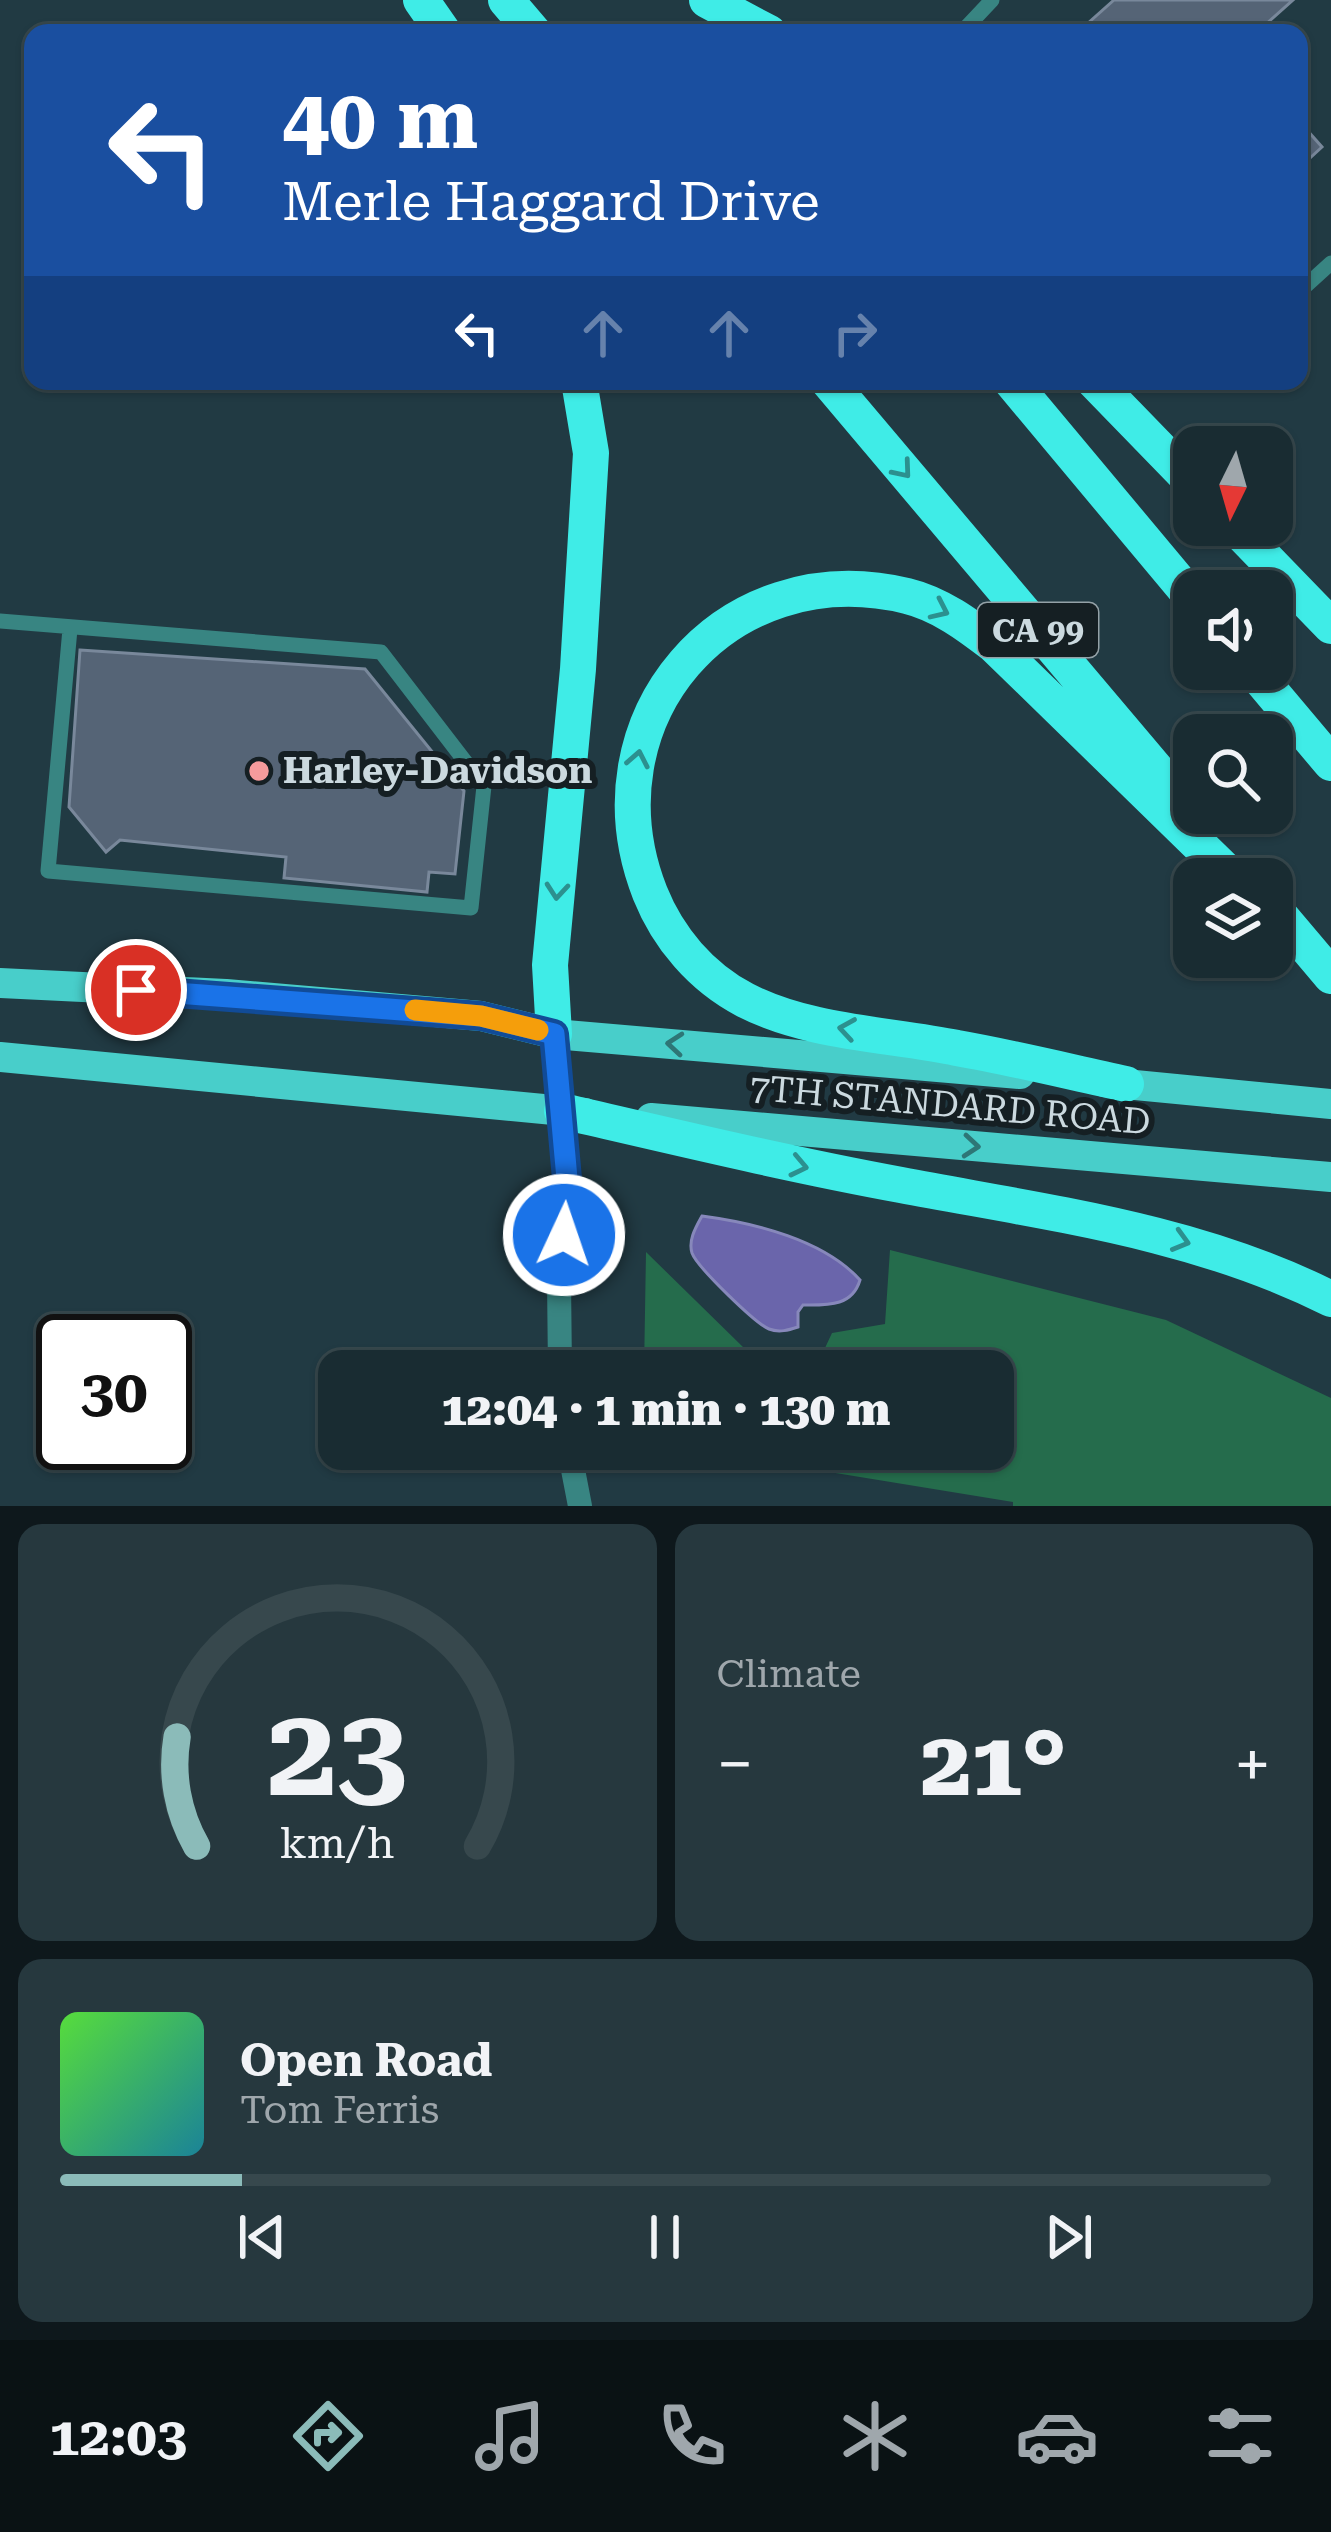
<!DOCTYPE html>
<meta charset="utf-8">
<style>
:root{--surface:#192c32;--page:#26383e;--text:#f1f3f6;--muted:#9fa7ac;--line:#37484d;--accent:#8bbbb9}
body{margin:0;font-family:"Roboto Serif",serif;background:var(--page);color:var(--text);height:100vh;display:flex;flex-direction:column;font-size:45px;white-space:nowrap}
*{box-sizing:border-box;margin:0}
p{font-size:39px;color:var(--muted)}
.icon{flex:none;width:66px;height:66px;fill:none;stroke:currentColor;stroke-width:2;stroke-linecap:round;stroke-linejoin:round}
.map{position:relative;height:1506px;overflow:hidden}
.side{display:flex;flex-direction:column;gap:18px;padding:18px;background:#0e181c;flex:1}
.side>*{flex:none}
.guide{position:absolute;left:24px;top:24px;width:1284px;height:366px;border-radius:24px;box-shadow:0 3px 9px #0004,0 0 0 3px var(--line);background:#1a4fa0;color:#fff;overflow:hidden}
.needle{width:78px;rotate:185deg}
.tools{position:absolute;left:1173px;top:426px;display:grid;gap:24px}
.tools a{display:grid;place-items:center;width:120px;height:120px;border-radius:24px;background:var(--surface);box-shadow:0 3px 9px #0004,0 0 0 3px var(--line);font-size:60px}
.speed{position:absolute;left:36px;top:1314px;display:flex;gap:24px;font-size:60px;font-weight:700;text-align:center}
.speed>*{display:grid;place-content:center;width:156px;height:156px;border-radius:50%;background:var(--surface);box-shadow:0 3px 9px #0004,0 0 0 3px var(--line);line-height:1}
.speed .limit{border:6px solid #111;border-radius:18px;background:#fff;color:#111}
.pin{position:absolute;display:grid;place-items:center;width:102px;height:102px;color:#fff;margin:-51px;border:6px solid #fff;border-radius:50%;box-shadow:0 3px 12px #0007}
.me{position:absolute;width:132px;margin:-66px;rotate:3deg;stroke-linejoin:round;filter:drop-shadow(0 0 9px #0008)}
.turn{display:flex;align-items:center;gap:42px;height:252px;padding:0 60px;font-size:54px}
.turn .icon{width:156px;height:156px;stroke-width:2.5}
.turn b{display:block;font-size:84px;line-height:102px}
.lanes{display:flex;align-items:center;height:114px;padding:0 60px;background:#0003;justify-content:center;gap:60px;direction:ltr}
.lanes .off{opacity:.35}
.big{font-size:90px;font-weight:800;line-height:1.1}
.side .widget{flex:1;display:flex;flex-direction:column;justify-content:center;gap:18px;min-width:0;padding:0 42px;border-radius:24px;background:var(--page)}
.side .dial{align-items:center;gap:0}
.dial svg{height:312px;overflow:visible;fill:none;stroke:var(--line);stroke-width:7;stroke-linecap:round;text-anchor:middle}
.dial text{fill:var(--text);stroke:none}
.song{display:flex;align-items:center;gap:36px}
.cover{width:144px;height:144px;border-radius:18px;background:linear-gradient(135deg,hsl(110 70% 55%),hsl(190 70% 35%))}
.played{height:12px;border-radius:6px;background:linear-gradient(90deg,var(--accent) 15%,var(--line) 15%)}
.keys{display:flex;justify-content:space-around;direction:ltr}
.heat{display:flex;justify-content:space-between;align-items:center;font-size:66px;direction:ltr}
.side .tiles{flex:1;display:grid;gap:18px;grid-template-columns:1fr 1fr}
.widget:last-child{grid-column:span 2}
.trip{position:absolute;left:318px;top:1350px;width:696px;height:120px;border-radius:24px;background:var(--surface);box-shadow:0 3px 9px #0004,0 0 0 3px var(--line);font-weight:800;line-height:120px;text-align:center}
.tabs{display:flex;height:192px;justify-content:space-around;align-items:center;background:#0a1214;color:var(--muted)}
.tabs .icon{width:84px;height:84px}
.tabs .current{color:var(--accent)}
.tabs b{font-size:54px;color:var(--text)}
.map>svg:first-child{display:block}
</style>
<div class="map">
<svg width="1331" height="1506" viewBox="0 0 1331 1506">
<rect width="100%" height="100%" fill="#213a43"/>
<path fill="#256c4c" d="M890 1250 1166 1320 1331 1398V1506H1013V1502L689 1449H993V1371H644L646 1252 744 1348 818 1363 832 1333 885 1324Z"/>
<path fill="#6a65ab" stroke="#8788bb" stroke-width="3" d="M702 1216C755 1223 824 1240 860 1280 852 1307 827 1305 803 1305L798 1312V1327C789 1330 779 1333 769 1329 756 1324 697 1267 692 1253 688 1240 696 1227 702 1216Z"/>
<path fill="#556476" stroke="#79889b" stroke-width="3" d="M1114 0H1293L1256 33H1077Z
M1299 121 1322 147 1299 168Z
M80 650 365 669 464 791 455 874 429 872 427 892 284 878 286 857 120 840 106 852 69 807Z"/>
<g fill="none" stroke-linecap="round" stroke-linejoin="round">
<path stroke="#388582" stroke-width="15" d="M961 33 992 0
M1299 292 1331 263
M0 621 381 652 484 786 471 908 48 871 70 629"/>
<path stroke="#388582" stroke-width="24" d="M554 1034 568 1189 559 1280 560 1371
M569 1449 580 1506"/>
<path stroke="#48ceca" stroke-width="30" d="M0 983 226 994 481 1016 554 1034 1020 1074
M0 1057 585 1113
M1104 1082 1331 1104
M651 1118 1331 1177"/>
<path stroke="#3fece7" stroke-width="36" d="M421 0 444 33
M506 0 534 33
M707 0 769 33
M828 381 1182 800
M1011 381 1194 600
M1094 381 1194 484
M1233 525 1331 626
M1252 669 1331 763
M1272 906 1331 976
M554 1034 550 965 578 669 591 453 579 381
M1126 1084C1070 1072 1014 1058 957 1048 888 1034 809 1033 745 1000 701 977 668 938 650 893 582 720 725 552 907 596 940 604 968 625 994 645L1234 879
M562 1111C675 1137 787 1164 901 1185 1048 1213 1196 1231 1331 1299"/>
</g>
<defs><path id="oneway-chevron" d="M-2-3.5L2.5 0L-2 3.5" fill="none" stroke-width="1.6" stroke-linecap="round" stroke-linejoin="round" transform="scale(3)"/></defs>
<g stroke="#2c908f">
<use href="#oneway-chevron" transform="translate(903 470) rotate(50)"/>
<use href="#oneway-chevron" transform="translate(940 610) rotate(25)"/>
<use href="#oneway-chevron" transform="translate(638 759) rotate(-79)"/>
<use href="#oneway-chevron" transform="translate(557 891) rotate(95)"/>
<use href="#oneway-chevron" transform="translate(847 1029) rotate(-171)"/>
<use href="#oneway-chevron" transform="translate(799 1166) rotate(12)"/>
<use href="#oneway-chevron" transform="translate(1181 1241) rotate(16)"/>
</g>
<g stroke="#2e7676">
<use href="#oneway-chevron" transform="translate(675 1044) rotate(-175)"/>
<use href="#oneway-chevron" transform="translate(971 1146) rotate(5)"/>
</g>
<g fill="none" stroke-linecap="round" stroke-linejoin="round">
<defs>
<path id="route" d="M136 990 481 1016 554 1034 568 1190 564 1235"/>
</defs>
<use href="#route" stroke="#114b97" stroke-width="30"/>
<use href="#route" stroke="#1a73e8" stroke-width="21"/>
<path stroke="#f59e0b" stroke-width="21" d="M415 1010 481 1016 538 1030"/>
</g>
<circle fill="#f59b9c" stroke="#151f23" stroke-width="4.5" cx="259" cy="771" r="12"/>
<g text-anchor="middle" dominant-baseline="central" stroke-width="12" stroke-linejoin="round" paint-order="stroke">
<rect fill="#151f23" stroke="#94a1a7" stroke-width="3" x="978" y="603" width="120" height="54" rx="9"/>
<g font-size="33" font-weight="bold" fill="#cbd9df">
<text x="1038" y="630">CA 99</text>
</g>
<g font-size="36" font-weight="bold" fill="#cbd9df" stroke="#151f23" text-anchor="start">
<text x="283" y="771">Harley-Davidson</text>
</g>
<g font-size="36" fill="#cbd9df" stroke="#151f23">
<text transform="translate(950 1105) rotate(5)">7TH STANDARD ROAD</text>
</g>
</g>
</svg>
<div class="tools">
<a><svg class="needle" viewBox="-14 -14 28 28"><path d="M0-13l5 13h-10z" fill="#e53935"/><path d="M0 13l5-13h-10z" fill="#9fa7ac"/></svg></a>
<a><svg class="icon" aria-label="sound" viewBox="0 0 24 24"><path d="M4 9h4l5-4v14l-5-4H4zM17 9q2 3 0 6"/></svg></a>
<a><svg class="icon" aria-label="search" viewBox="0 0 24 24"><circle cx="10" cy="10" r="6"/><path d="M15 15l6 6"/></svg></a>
<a><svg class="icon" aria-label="layers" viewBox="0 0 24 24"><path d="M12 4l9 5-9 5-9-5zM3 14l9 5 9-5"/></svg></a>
</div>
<div class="speed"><div class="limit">30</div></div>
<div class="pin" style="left:136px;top:990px;background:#d93025"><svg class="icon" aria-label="arrive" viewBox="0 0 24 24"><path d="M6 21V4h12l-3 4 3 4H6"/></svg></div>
<svg class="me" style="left:564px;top:1235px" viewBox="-20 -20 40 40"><circle r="17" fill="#1a73e8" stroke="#fff" stroke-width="3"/><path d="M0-11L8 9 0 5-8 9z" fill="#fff"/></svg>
<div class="trip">12:04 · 1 min · 130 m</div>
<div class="guide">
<div class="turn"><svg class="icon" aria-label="left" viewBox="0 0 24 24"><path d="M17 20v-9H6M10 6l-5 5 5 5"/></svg><div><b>40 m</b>Merle Haggard Drive</div></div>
<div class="lanes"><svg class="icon" aria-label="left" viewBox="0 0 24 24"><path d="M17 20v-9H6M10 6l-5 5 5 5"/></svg><svg class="icon off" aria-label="ahead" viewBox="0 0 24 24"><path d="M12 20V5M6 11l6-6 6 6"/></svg><svg class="icon off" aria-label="ahead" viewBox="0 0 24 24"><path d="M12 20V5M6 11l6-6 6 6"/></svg><svg class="icon off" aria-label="right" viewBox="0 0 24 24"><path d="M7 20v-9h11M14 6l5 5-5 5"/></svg></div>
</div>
</div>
<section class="side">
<div class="tiles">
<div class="widget dial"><svg viewBox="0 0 100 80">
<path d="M14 69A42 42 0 1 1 86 69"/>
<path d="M14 69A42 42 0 0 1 9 41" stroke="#8bbbb9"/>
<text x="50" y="56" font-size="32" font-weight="700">23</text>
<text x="50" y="72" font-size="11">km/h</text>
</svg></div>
<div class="widget"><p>Climate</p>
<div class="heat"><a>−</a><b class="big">21°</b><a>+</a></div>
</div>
<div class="widget">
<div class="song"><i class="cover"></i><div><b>Open Road</b><p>Tom Ferris</p></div></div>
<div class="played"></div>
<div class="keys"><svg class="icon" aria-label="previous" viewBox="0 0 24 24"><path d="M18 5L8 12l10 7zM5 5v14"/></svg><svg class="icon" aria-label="pause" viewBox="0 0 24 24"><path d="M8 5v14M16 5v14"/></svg><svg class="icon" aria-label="next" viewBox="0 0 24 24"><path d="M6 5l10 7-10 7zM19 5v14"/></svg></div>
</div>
</div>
</section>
<nav class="tabs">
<b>12:03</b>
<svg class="icon current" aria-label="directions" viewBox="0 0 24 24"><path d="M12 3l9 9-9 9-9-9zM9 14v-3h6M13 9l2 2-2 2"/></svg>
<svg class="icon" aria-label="music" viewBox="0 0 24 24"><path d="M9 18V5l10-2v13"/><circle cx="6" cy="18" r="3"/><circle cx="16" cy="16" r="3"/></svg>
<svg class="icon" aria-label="phone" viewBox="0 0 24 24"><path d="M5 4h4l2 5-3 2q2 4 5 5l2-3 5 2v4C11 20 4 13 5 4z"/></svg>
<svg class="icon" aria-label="climate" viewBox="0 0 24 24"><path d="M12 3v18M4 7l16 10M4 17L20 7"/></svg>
<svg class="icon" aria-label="car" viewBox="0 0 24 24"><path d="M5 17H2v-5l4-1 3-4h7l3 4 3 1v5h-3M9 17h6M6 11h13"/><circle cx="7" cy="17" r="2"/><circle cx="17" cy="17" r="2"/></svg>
<svg class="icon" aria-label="filters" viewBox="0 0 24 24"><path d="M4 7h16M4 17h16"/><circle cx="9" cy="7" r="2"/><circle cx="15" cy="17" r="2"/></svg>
</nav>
